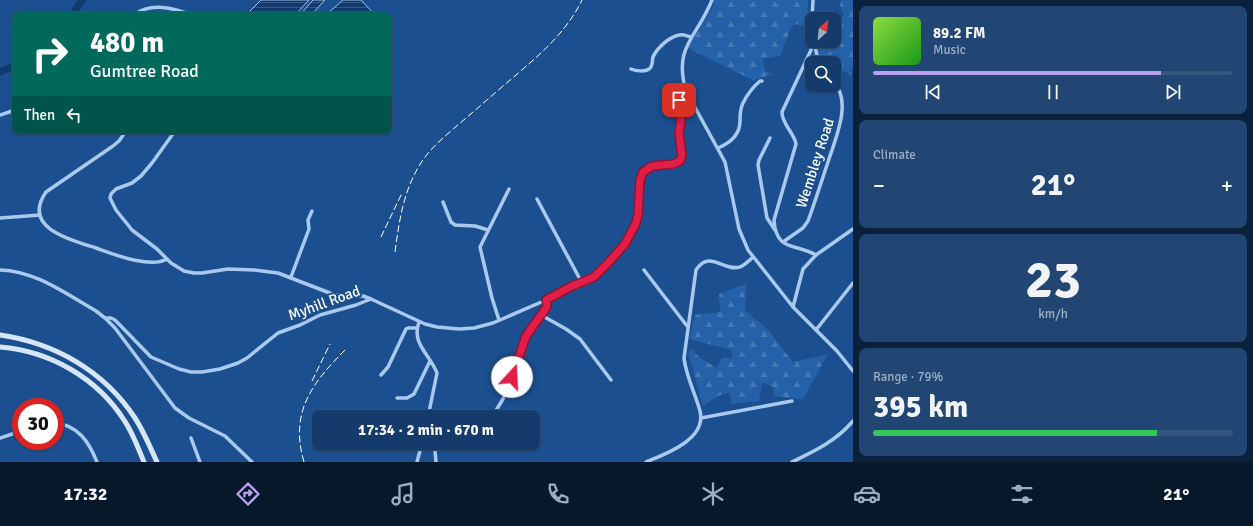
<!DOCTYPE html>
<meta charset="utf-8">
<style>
:root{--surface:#143b6b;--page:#214673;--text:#f1f3f6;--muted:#9dadc1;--line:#33557e;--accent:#bca0f2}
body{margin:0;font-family:Signika,sans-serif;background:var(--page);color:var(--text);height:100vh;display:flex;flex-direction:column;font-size:15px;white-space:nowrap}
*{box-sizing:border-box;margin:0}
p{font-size:13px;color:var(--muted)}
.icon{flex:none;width:22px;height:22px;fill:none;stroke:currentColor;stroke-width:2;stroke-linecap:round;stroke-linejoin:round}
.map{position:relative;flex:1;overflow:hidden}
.side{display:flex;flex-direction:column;gap:6px;padding:6px;background:#0b203b;width:400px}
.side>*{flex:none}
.hud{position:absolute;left:12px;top:12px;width:380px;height:122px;border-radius:8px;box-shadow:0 1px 3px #0004,0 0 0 1px var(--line);background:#00695c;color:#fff;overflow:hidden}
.needle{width:26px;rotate:27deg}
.buttons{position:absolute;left:805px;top:12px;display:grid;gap:8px}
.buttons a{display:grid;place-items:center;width:36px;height:36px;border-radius:8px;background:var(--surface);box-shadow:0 1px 3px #0004,0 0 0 1px var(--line);font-size:20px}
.speed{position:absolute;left:12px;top:398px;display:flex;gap:8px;font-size:20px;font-weight:700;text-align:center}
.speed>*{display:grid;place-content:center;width:52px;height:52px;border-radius:50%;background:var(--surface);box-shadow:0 1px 3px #0004,0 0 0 1px var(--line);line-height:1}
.speed .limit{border:6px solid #d22;background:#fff;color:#111}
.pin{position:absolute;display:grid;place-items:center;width:34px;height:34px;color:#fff;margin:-17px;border-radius:8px;box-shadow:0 2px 6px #0006}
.me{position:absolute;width:44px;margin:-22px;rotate:20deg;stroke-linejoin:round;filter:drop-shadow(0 0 3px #0008)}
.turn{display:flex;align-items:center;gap:14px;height:84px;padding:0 12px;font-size:18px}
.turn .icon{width:52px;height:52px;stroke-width:2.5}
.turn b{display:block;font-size:28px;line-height:34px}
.then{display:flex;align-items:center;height:38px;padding:0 12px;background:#0003;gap:8px;font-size:15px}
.big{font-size:30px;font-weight:700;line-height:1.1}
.side .card{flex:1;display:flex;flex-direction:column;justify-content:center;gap:6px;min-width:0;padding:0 14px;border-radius:8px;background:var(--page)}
.side .dial{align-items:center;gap:0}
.dial b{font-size:52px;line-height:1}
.song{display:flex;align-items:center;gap:12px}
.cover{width:48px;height:48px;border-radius:6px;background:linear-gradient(135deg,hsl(90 70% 55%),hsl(120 70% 35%))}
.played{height:4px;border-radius:2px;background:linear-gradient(90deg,var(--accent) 80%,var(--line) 80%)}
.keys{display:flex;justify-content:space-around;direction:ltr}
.heat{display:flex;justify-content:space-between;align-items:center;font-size:22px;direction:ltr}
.charge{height:6px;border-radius:3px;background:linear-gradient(90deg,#34c759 79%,var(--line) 0)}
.trip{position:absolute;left:312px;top:410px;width:228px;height:40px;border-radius:8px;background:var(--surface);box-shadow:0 1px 3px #0004,0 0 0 1px var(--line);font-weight:700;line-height:40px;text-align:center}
.menu{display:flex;height:64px;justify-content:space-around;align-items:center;background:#08182b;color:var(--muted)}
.menu .icon{width:28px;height:28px}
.menu .on{color:var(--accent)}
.menu b{font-size:18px;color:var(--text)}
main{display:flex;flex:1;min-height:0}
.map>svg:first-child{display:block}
</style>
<main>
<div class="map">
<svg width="853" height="462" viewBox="0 0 853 462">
<defs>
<pattern id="forest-firs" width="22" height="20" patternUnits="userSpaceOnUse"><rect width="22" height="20" fill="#2461a8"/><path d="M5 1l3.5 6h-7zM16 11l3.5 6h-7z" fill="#4579b5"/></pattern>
<pattern id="water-rules" width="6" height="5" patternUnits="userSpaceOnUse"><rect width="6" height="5" fill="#123a6d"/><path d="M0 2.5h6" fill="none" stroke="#365883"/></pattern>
</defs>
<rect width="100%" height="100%" fill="#1b4f8f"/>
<path fill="url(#forest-firs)" d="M714 0H808L807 27 796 24 792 26 780 56 763 59 765 71 773 74 756 79 754 81 688 48 714 5Z
M841 0H853V69L851 70 852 73 849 76 846 71 837 75 840 81 838 83 834 80V63H821L816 41H834V20L840 19 844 16 840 5Z
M746 284 745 310 768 330 793 362 828 354 803 399 773 396 774 388 762 382 759 401 732 404 729 392 718 396 703 406 688 352 692 349 698 356 716 368 722 358H732L731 350 689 339 695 315 720 312 719 294Z"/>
<path fill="url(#water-rules)" stroke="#9cc4f0" d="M261 0H309L295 15H246Z
M313 0H325L311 15H300Z
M343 0H361L375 15H326Z"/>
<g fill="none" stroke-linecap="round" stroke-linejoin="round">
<path stroke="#123a6d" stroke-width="7" d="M72 15 82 0
M0 72 15 65"/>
<path stroke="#a9c9ee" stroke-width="3.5" d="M712 0C697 38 673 46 686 91L725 162 739 229 748 250 793 307 837 351 853 371
M134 15C151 2 173 8 192 15
M812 19 813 0
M814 41 811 50 782 112C782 125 794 132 796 144L774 220C776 252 795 243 816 255
M814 43 819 63
M631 69C636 71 645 72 649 69 653 67 652 61 653 57 657 48 669 37 679 35 683 34 687 36 691 37
M0 115 15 110
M126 131 119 141 113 146 46 192C21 228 71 240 96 248 113 254 150 269 167 259
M175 131 152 163 141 176 132 183 116 189 111 194 110 198 116 210 132 230 157 249 171 263 184 271 194 273H202L228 269 254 270 278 273 335 295 363 296 371 299
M770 138 759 160 758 165 767 218 775 230
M718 148C730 143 740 135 740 121 740 114 740 109 743 103 747 95 753 87 760 81H762
M537 199 582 283
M443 202 451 222 455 225 475 226 488 230
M0 218 40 215
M783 242 803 228 808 221C815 202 821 183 827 165 834 142 853 102 834 83
M0 270C36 271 66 294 96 311L105 318 115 328 175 408 189 418 225 436 252 462
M644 270 687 326
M291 277 309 229 308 220 312 211
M793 307 803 269 816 255 853 229
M541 315 566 329 580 339 611 380
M105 318H111L115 320 151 357 179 369 191 372H202L220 369 238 363 247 358 278 333 300 325 320 315 356 305 371 299 425 324 437 327 459 329 474 328 493 323 546 300 570 287 593 277 619 251 628 239 637 219 640 180 643 172 652 166 677 163 682 158 679 134 681 118 679 103 681 96 686 91
M499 320 492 298 480 247 509 189
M419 322C411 344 430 354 437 373L428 417
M816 330 853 283
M381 375 388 367 406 329 408 328H417
M397 398H407L414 394 430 361
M492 417 503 399 526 336 546 308 547 304 546 300
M701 418 792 401
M55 423C78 425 89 442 97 462
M0 438 21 431
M191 438 200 462
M417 462 422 443
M436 462 435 451 442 443
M646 462C666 454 707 439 700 411 695 393 686 376 684 358L696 270C710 249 723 272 740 267 745 265 749 261 753 257
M792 462C815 451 836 441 853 421"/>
<path stroke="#d6e6fa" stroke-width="5" d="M0 335C55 343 104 371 135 418 144 432 150 447 157 462
M0 347C50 351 97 378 124 420 133 433 138 448 144 462"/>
<path stroke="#fff" stroke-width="1" stroke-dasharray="7 3" stroke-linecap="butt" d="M381 237 402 193
M395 252C399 222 403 193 419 166 429 149 444 137 459 124 478 108 497 91 516 75 542 53 567 31 582 0
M312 381 330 344
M304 462C289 411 313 382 347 348"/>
</g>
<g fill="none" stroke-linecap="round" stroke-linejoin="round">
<defs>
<path id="route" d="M512 377 526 336 546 308 547 304 546 300 570 287 594 277 608 263 625 244 636 223 638 215 640 180 643 172 652 166 673 164 680 161 682 155 679 134 681 118 679 107V100"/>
</defs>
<use href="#route" stroke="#92132f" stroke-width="10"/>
<use href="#route" stroke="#e11d48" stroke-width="7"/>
</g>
<g text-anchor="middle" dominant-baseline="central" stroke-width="4" stroke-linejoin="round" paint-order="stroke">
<g font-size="15" fill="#fff" stroke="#1b4f8f">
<text transform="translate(815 163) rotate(-72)">Wembley Road</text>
<text transform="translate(324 303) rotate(-20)">Myhill Road</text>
</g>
</g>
</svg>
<div class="buttons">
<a><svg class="needle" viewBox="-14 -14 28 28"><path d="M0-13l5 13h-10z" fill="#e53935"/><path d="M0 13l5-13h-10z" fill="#9dadc1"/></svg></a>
<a><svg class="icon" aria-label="search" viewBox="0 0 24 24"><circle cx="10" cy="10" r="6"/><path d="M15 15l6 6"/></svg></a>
</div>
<div class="speed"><div class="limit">30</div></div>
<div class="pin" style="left:679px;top:100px;background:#d93025"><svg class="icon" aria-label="arrive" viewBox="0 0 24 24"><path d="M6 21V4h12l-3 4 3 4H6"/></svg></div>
<svg class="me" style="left:512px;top:377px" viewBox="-20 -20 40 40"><circle r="19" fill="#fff"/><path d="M0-13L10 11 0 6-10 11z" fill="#e11d48"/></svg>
<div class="trip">17:34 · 2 min · 670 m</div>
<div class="hud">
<div class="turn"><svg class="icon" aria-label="right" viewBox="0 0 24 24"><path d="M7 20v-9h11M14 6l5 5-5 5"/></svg><div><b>480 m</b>Gumtree Road</div></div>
<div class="then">Then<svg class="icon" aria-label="left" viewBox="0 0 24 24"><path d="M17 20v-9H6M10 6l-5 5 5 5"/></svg></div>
</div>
</div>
<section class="side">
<div class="card">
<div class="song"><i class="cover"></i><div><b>89.2 FM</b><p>Music</p></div></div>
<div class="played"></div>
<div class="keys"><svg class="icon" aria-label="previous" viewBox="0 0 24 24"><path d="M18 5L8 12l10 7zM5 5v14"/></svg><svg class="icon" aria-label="pause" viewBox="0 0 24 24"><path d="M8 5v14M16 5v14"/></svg><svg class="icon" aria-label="next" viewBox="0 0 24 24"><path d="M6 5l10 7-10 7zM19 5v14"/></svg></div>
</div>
<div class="card"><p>Climate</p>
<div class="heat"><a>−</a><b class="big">21°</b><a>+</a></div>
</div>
<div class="card dial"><b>23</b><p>km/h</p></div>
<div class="card"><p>Range · 79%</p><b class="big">395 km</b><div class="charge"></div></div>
</section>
</main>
<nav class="menu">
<b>17:32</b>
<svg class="icon on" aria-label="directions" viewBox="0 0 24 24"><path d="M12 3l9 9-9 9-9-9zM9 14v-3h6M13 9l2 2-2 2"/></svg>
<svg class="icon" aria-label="music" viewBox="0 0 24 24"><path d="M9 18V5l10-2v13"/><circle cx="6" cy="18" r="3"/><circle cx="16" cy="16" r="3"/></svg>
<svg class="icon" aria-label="phone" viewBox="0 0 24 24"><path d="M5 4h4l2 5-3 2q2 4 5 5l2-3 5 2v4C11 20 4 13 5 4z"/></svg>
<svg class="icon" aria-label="climate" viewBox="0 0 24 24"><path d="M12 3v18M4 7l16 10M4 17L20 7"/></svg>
<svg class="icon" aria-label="car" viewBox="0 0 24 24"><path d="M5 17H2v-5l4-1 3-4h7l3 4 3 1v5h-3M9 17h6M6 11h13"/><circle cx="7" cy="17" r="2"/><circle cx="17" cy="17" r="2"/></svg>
<svg class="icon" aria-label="filters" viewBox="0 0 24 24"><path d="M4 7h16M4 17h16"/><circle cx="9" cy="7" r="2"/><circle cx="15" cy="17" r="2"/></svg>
<b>21°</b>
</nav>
